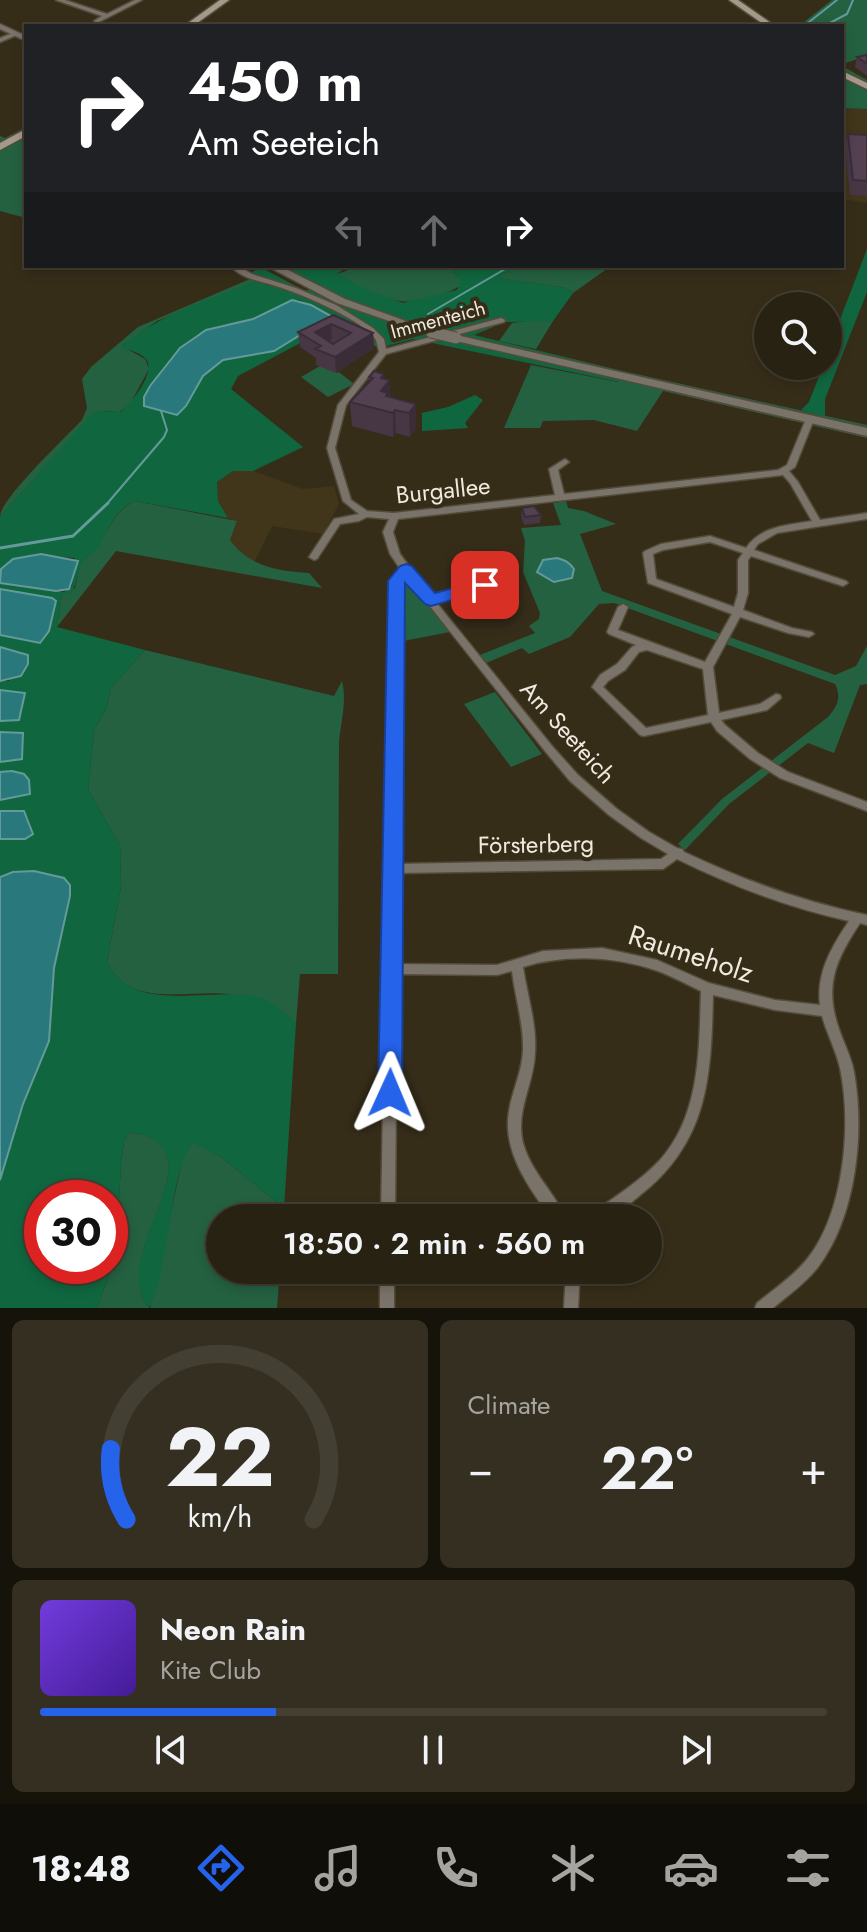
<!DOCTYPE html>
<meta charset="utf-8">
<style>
:root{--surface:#282213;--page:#342f21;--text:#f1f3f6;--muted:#a5a4a0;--line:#443f33;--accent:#2563eb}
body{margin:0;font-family:Jost,sans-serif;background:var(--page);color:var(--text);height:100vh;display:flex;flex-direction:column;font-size:30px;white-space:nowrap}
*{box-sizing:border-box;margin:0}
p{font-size:26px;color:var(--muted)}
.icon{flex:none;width:44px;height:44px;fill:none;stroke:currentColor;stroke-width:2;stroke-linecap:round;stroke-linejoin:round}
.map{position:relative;height:1308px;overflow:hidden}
.details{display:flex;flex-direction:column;gap:12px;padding:12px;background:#16130a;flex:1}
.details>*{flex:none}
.hud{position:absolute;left:24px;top:24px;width:820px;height:244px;border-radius:0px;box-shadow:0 4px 12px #0003,0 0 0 2px var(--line);background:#202124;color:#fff;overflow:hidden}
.fabs{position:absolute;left:754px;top:292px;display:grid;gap:16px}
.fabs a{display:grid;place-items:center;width:88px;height:88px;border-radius:50%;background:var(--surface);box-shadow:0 4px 12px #0003,0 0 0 2px var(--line);font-size:40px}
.speed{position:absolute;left:24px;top:1180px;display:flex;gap:16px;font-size:40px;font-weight:700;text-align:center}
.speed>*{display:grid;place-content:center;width:104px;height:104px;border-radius:50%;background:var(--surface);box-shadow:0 4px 12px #0003,0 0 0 2px var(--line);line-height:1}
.speed .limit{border:12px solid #d22;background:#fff;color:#111}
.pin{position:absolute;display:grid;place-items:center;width:68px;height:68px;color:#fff;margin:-34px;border-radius:16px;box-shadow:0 4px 12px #0006}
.me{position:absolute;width:88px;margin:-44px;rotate:1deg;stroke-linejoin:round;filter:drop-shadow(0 0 6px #0008)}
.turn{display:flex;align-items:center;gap:28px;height:168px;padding:0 32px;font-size:36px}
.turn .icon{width:104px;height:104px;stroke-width:2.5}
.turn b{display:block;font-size:56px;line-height:68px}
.lanes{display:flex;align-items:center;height:76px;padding:0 32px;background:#0003;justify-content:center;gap:40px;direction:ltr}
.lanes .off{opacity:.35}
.big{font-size:60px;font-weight:600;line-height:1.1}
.details .tile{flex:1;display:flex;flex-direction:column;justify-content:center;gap:12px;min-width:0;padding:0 28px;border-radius:12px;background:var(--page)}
.details .dial{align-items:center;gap:0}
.dial svg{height:208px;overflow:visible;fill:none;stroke:var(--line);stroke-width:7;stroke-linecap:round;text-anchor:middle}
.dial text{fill:var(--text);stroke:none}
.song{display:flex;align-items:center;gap:24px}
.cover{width:96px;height:96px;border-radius:12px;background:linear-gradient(135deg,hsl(260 70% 55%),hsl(260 70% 35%))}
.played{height:8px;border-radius:4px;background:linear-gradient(90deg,var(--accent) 30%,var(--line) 30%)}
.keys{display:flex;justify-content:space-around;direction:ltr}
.heat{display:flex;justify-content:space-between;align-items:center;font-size:44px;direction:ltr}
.details .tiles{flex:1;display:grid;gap:12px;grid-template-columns:1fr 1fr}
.tile:last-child{grid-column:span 2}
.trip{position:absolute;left:206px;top:1204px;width:456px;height:80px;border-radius:40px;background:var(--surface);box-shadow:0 4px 12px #0003,0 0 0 2px var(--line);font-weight:600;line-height:80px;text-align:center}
.tabs{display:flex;height:128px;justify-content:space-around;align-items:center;background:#100e08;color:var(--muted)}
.tabs .icon{width:56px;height:56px}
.tabs .on{color:var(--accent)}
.tabs b{font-size:36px;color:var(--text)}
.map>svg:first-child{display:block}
</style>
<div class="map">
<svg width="867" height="1308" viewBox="0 0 867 1308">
<rect width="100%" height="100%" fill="#362d19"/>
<path fill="#41351a" d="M842 108 867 109V203L842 199Z
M233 471H253L303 489 334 486 339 504 323 534 272 526 254 563 232 544 230 540 237 522 228 518 218 501 217 482Z"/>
<path fill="#246141" d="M832 0H867V56L842 64V26H799Z
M842 66 867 80V109L842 108Z
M26 127V218L0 211V136L5 138Z
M360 266H447L461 279V284C453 294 412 304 400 301 381 298 362 288 344 280L337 274Z
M516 266H611L573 293 566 288 498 278Z
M250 279 257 281 157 321 122 346 145 359 149 369 130 404 120 412 101 411 92 415 0 517C0 499 67 436 82 420L87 408 82 379 91 367 138 327Z
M534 320 553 321 536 349 499 341 512 323Z
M531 365 618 382 623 371 867 425V438L663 391 637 431 594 420 543 421 540 428H504Z
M320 366 340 373 354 384 328 397 301 377Z
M135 501 237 521 230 540C250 567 278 571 309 573L322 588 116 551 57 627 62 594 75 588 81 561C106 547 108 513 135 501Z
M566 501 568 508 584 511 616 524 580 534 602 591 835 675 856 666 867 646V684L860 685 834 753 808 743 729 804 685 850 678 844 722 799 828 717C837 706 842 698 835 684L614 603 599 604 570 637 529 654 522 648 486 663 480 655 535 633 529 626 539 619 540 613 523 572 525 541 521 528 561 525 553 503Z
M407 576 412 582 450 632 398 642 400 579Z
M145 650 334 696 342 681C347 701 341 721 339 742L338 974H300L296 1023C279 1008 258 999 235 995 194 987 128 1012 107 961L121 887 120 845 88 790 94 730 106 709 111 688Z
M495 692 542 754 511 767 464 704Z
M130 1132C227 1146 105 1256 149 1308H97L116 1255 121 1164 124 1141Z
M193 1142 221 1157 284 1208 283 1218H220V1270H280L277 1308H150L183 1157Z"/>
<path fill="#10673f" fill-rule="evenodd" d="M867 249V292L825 399V416L801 410 809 402 823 366H828V351Z
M282 266 317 269 360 266 344 269 337 274 366 289 403 303 457 290 461 279 447 266H516L499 278 566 288 573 293 553 321 505 322 474 335 623 371 619 382 413 339 379 348 339 329 323 331 238 376 231 389 303 447 253 471H233L217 482 218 501 228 518 135 501C117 508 108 529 99 546 96 552 89 554 85 559 78 565 78 584 71 593L62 595 57 627 145 650 111 688 106 709 94 730 88 790 120 845 121 887 107 961C129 1015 210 988 255 996 271 999 284 1012 296 1023L284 1208 221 1157 193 1143C170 1166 169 1272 149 1308 104 1256 227 1147 130 1132L124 1141 121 1164 116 1255 97 1308H0V1180L23 1104 49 1041 54 968 70 896 13 872 0 877V839L13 840 33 833 28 818 18 810 0 811V800L29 794 12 771 0 772V762L14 761 19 732H0V721L19 719 25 693 0 690V681H9L22 652 0 647V635L40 643 49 631 56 601 0 589V582L64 592 72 586 75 558C49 557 17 547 0 572V517L91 415 100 411 121 412C131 403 158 371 145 358 139 352 129 350 121 347 159 314 209 300 255 281L241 276 262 268 305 291 316 286ZM299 300 331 316 274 351 223 360 203 376 186 406 144 397C160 370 181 338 212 328 226 323 240 323 254 319 271 314 282 302 299 300ZM42 1198H110V1266H42Z
M475 395 483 400 465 423 468 428 422 431V413L448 407Z"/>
<path fill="#28787c" stroke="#649a99" stroke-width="2" d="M292 300 311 305 331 316 274 351 223 360 203 376 186 406 177 415 144 406V397L150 386 180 348 206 330 253 319Z
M41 554 78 561 69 589 56 591 0 583 1 569 13 559Z
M557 558C565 560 569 562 574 569L572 578 554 582 537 572 543 560Z
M0 589 52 598 56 601 49 631 40 643 0 635Z
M0 647 28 655V664L21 676 0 681Z
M0 690 25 693 19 720 0 721Z
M0 732 23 733 22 759 0 762Z
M12 771 24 774 29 780 30 794 0 800V772Z
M0 811H24L33 834 25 839H0Z
M34 871 64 878 70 885V896L54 968 49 1041 23 1104 0 1180V877L13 872Z"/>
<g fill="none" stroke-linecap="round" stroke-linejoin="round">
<path stroke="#649a99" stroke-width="2" d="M804 26 837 0
M824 26 847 14 853 0
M428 314 510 266
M106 505 164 437 167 430 161 411"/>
<path stroke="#649a99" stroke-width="3" d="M0 548 73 536 108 503"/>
<defs>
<path id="minor" d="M56 0H65L107 14 135 0H142L97 23 94 21 102 16Z
M15 32 17 33V35L0 42V38Z
M230 266H238L252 274 296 288 336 305 373 328 384 339 386 349 501 318 505 320 504 322 386 354 346 405 335 448 351 500 367 511 394 513 555 495 549 469 565 459 569 462 558 470 564 494 778 470 787 465 806 419 810 416 814 419 795 467 789 471 798 482 820 520 867 513V519L777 533 758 544 754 550 846 581 848 583 843 586 840 585 751 556 748 560V593L743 610 792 628 812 632 814 634 809 637 788 633 740 617 713 667 719 713 760 704 776 694 780 695 781 698 767 710 721 720 725 725 758 753 788 772 867 802V811L780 778 750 759 717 731 711 722 644 736 640 735 592 687 600 675 617 664 632 647 636 645 609 634 607 632 618 607 623 604 628 607 618 630 705 662 732 614 648 583 643 553 645 551 661 544 710 536 746 548C761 526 788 525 812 521L790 483 783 475 398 519 393 532 400 554 432 597 485 582 488 583 510 606 512 608 510 610H504L483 589 436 602 552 746 578 775 617 809 649 832 677 848 682 849 684 852C745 881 801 901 867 915V925L860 923C837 958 824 984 838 1026 843 1042 851 1056 854 1072 865 1133 856 1217 818 1267 806 1283 788 1295 773 1308H755L757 1303C774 1289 794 1276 808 1258 844 1212 852 1125 840 1068 836 1050 827 1034 822 1016L775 1010 713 995C711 1076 709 1142 639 1196 632 1202 617 1215 609 1218 604 1219 595 1218 590 1218L592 1213C615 1197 640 1181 660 1160 701 1114 699 1049 701 991 686 984 670 975 655 970 613 956 565 954 523 967 527 995 537 1024 535 1053 534 1084 515 1111 523 1143 531 1172 554 1192 566 1218H551C529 1188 502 1151 509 1111 512 1091 522 1072 523 1051 524 1024 515 997 512 971L497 975 397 974 395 1218H381L387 872 385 869 387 866 391 581 401 570 390 554 383 532 389 519 367 517 359 521 340 524 317 559 314 560 309 557 334 519 359 514 343 501 327 448 338 405 379 352C379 351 376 340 376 340 364 320 299 293 276 286 259 281 243 279 230 266ZM710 542 743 553 738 560V593L734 607 656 579 653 554 663 550ZM406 576 545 751 570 781 609 815 641 838 668 854 661 859 398 864 401 582ZM647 650 703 669 708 715 646 728 603 687 608 681 625 670 639 652ZM677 859C732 886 789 908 849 921 832 946 816 973 820 1005L775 1000 709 983 657 960 602 948 543 951 497 965 397 964 398 873 663 869Z
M380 1270H394V1308H380Z
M566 1270H580L578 1308H564Z"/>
<path id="tertiary" d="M0 24 26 36V41L0 29Z
M267 266H280L345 299 436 332 435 334H427L337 303Z
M456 335 867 428V436L452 340V336Z"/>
<path id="secondary" d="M220 0H229L193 26H184Z
M729 0H738L775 26H766Z
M842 71 867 83V89L842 77Z
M26 129V136L0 150V143Z"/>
</defs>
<use href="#minor" stroke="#544b39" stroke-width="3"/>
<use href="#tertiary" stroke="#544b39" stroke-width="3"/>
<use href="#secondary" stroke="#544b39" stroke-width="3"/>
<use href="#minor" fill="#7a736a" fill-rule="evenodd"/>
<use href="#tertiary" fill="#7a736a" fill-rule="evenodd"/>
<use href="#secondary" fill="#a49a8c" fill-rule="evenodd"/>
<defs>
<path id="tertiary-bridge" d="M431 332 456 338"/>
</defs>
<use href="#tertiary-bridge" stroke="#544b39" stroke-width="13" stroke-linecap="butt"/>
<use href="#tertiary-bridge" stroke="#7a736a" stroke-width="11"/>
</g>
<path fill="#473745" d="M867 55V76L855 67 857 57Z
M848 134 867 135V196L850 195 845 148Z
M333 315 373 333 374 348 336 373 316 365V358L300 347 298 332Z
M369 377 384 379 391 397 416 404V428L410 437 396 433 393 437 352 426 350 402 369 382Z
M522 508 541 515 540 523 524 525 521 516Z"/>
<path fill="#3a2d38" d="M331 324 332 339 320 346 315 332Z
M373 333 374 348 336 373 335 357Z
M384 374V388L390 380 391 404 385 411 381 378Z
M416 404V428L410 437 409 413Z
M395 410 396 433 393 437V413Z"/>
<path fill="#534050" stroke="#3a2d38" stroke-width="2" fill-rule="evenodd" d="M867 55V64L857 57Z
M848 134 867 135V181L853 180Z
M333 315 373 333 335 357 315 349 321 346 298 332ZM331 324 351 333 333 344 315 332Z
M374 371 384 374 381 378 390 380 381 391 388 393 386 396 416 404 409 413 395 410 393 413 350 402 373 378 369 377Z
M534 506 541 515 525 517 522 508Z"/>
<path fill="#2563eb" stroke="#184099" stroke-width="2" d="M406 564 412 566 435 593 485 579 494 585 491 589 431 606 425 604 405 583 402 1093 398 1101 390 1104 381 1101 378 1093 388 581 400 566Z"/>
<g text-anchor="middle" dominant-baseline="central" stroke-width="8" stroke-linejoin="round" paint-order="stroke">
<g font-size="20" fill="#f0eade" stroke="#362d19">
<text transform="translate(438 320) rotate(-15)">Immenteich</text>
</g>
<g font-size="24" fill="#f0eade" stroke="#362d19">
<text transform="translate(443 490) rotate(-6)">Burgallee</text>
<text transform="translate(568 732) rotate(48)">Am Seeteich</text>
<text transform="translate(536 844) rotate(-1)">Försterberg</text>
</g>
<g font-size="28" fill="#f0eade" stroke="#362d19">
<text transform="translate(691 954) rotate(18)">Raumeholz</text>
</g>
</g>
</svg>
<div class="fabs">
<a><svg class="icon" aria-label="search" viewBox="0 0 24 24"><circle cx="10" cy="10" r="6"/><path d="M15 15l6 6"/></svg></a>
</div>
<div class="speed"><div class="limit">30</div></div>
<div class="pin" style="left:485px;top:585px;background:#d93025"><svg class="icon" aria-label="arrive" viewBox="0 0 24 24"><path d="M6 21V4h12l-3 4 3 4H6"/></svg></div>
<svg class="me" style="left:390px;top:1093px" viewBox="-20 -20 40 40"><path d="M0-17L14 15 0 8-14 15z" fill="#2563eb" stroke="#fff" stroke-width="4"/></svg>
<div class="trip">18:50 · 2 min · 560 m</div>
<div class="hud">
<div class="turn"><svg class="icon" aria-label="right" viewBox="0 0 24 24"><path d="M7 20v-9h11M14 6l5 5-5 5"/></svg><div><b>450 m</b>Am Seeteich</div></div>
<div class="lanes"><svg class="icon off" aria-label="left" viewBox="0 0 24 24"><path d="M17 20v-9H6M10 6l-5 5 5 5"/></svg><svg class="icon off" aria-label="ahead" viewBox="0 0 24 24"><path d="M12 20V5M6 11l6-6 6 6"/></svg><svg class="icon" aria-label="right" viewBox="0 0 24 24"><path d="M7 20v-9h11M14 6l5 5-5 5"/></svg></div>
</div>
</div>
<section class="details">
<div class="tiles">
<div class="tile dial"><svg viewBox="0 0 100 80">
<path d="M14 69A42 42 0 1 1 86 69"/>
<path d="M14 69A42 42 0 0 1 8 42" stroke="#2563eb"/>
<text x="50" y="56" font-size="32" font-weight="700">22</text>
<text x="50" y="72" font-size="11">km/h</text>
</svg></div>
<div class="tile"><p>Climate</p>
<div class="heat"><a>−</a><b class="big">22°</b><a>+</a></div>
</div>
<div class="tile">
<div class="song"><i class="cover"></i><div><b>Neon Rain</b><p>Kite Club</p></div></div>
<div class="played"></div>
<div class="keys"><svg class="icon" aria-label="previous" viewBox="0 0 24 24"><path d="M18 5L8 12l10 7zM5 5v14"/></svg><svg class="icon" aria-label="pause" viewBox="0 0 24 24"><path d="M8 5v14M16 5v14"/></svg><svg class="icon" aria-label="next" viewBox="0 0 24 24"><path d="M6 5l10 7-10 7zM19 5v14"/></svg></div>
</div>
</div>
</section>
<nav class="tabs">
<b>18:48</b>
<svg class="icon on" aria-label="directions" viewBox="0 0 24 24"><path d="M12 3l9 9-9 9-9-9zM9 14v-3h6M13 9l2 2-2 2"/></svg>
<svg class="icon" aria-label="music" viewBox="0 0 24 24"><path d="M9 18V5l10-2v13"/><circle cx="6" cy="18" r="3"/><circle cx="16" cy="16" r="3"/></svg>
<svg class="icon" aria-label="phone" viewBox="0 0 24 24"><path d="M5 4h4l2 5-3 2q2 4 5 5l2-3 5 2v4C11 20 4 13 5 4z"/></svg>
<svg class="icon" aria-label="climate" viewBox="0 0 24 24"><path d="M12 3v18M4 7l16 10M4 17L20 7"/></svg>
<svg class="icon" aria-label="car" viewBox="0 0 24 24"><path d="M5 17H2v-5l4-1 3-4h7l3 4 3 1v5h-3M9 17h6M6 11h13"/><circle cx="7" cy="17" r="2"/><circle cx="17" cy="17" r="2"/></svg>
<svg class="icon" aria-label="filters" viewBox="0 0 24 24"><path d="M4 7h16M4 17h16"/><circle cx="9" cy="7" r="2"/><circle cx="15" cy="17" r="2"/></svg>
</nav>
